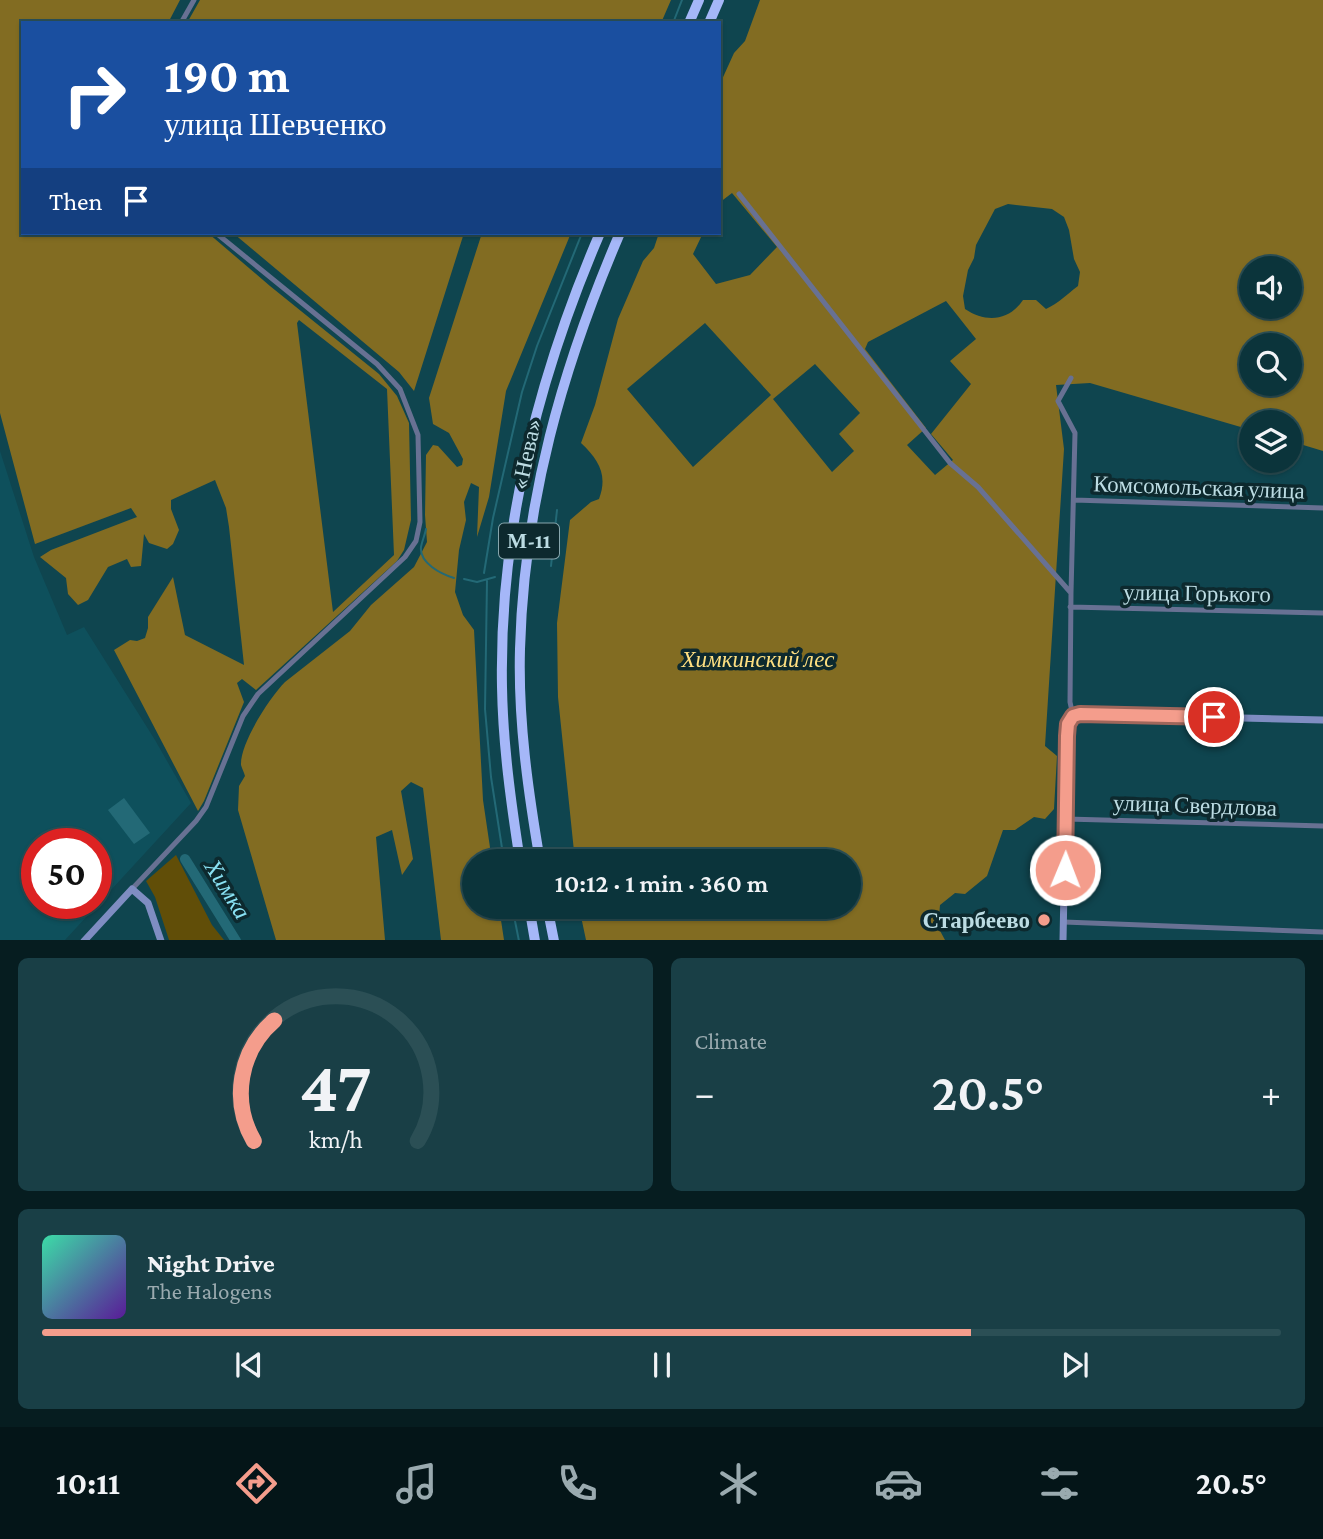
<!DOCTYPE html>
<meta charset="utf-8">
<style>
:root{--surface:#0b343b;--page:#193f46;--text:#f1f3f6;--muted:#9aaaaf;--line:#2b4f55;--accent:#f49d8c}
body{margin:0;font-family:"Crimson Pro",serif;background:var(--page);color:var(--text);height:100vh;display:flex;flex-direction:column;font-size:26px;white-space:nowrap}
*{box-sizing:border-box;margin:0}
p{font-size:23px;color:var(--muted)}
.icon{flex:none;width:38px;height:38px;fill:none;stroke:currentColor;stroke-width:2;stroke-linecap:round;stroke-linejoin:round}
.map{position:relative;height:940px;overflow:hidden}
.sheet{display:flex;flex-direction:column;gap:18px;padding:18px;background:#061d20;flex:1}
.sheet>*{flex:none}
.guide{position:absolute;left:21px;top:21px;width:700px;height:214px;border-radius:0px;box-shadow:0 2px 5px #0004,0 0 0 2px var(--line);background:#1a4fa0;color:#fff;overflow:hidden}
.buttons{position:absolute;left:1239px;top:256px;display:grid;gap:14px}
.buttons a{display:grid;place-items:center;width:63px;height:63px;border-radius:50%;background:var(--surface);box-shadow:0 2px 5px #0004,0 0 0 2px var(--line);font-size:35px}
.speed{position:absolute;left:21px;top:828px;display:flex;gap:14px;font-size:35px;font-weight:700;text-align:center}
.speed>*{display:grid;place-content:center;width:91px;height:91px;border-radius:50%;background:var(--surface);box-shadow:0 2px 5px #0004,0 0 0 2px var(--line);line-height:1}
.speed .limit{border:10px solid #d22;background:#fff;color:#111}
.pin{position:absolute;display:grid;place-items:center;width:60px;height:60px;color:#fff;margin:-30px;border:4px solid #fff;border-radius:50%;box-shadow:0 2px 7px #0007}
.me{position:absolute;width:77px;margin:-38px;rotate:1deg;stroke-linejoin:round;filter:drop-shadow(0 0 5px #0008)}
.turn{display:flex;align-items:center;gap:24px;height:147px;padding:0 28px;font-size:32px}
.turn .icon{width:91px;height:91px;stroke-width:2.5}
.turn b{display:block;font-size:49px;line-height:60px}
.then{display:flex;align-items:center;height:66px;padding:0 28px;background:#0003;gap:14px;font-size:26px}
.big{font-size:52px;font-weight:600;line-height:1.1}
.sheet .widget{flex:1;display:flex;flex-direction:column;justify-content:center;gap:10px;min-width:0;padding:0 24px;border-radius:10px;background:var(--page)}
.sheet .dial{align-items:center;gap:0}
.dial svg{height:182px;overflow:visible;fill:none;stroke:var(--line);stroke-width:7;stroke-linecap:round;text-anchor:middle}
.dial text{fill:var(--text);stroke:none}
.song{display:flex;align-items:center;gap:21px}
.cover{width:84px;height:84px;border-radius:10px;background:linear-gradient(135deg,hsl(160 70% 55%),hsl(270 70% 35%))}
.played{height:7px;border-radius:4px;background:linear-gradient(90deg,var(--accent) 75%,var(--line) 75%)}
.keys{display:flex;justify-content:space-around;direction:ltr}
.heat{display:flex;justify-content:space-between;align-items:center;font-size:38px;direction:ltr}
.sheet .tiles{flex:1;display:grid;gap:18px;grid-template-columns:1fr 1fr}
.widget:last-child{grid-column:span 2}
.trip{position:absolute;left:462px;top:849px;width:399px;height:70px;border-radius:35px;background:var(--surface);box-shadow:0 2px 5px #0004,0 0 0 2px var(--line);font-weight:600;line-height:70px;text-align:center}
.tabs{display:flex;height:112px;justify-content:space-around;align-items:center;background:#041518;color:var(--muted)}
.tabs .icon{width:49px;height:49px}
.tabs .selected{color:var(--accent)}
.tabs b{font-size:32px;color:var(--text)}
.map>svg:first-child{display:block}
</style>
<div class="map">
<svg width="1323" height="941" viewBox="0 0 1323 941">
<rect width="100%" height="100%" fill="#0f454f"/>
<path fill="#0e505c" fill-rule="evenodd" d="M0 451 34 557 67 635 84 627 155 740 191 803 65 940H0ZM37 844H96V903H37Z"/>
<path fill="#614e08" d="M176 855 212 925 224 940H169L155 897 146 881Z"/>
<path fill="#826c22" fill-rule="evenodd" d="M0 0H180L168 23H23V233H208L270 286 379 374 397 396 409 423 411 520 404 550 397 561 256 690 242 679 237 683 244 702 204 801 198 811 114 650 130 640 137 641 145 638 148 628V617L173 577 185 635 244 665 229 527 226 508 215 480 171 500V509L179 530 173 544 167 549 149 543 144 534 141 566 131 567 127 559 108 567 88 600 78 605 68 594 66 578 40 557 51 550 137 517 131 508 35 544 0 413ZM299 320 387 389 394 555 333 612 297 323Z
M200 0H671L661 23H187Z
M760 0H1323V451L1290 441V422H1251V430L1090 383 1056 385 1064 449 1045 746 1057 756 1054 809 1045 819 1034 817 1015 830H1003L987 876 965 894 955 893 940 905 938 927 945 940H586L579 907 849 906V861H575L558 697 557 623 570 520 591 502 599 499C608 475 599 460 581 443L595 405 618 319 643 261 654 248 659 233H703L693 254 716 284 750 275 777 247 732 193 719 203V86L734 53 745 41ZM1008 204 1052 209 1064 217 1069 230 1074 259 1080 272 1078 286C1067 294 1059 303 1046 309L1036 300H1023C1009 321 986 323 965 309L963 296 968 270 974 258 976 245 995 209ZM1251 268H1290V306H1251ZM946 301 976 339 950 361 971 384 931 434 953 460 935 475 907 445 926 428 865 349 868 342ZM705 323 771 395 693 467 627 389ZM1251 345H1290V383H1251ZM815 364 860 413 839 434 854 451 832 472 773 399Z
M233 233H464L414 391 399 372Z
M482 233H571L506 391 489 497 477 537 479 487 471 483 464 502 466 520 459 550 455 592 463 615 474 630 483 800 492 861H474V906L499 907 504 940H441L423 788 411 782 401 791 413 859 402 875 392 830 376 837 385 940H276L238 810 239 786 245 776C244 772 242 769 241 765 240 743 270 697 285 682L350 631 371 605 414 567 427 542 425 515 426 455 433 445 438 446 457 467 462 465 463 459 449 433 433 424 429 398Z"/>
<path fill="#236976" d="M124 798 150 833 134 844 108 810Z"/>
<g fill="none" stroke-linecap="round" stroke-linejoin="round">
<path stroke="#236976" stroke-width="2" d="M673 23 682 0
M426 529C425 535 422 541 421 547 419 563 441 574 454 578
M542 556 552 553
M551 566 557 510
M484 573 493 518 522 392 537 346 582 233
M464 579 477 582 495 577
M487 581 485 709 491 777 504 861
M512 906 519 941"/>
<path stroke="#236976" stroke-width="10" d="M185 859 236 941"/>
<path stroke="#687193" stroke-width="5" d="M181 23 194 0
M739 194 950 463 978 487 1071 593 1070 702 1073 716
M1074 500 1323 508
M1071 593 1075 433 1058 401 1071 378
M1070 607 1323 613
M1066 819 1323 826
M132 889 196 821 206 807 243 716 258 694 405 557 416 541 420 522 418 435 400 389 377 364 216 233
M1064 922 1323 932"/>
<path stroke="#7f8dc2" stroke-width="7" d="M84 941 132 889 148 903 161 941
M1063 941 1067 736 1068 724 1073 716 1080 714 1323 720"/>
<path stroke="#a5b7f8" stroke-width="10" d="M689 23 699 0
M709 23 719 0
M520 861C511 803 503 745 502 687 499 529 538 377 600 233
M540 861C528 791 518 720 520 649 524 502 562 368 620 233
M529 906 535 941
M547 906 554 941"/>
</g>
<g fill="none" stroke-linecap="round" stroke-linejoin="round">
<defs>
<path id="route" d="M1065 870 1067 736 1068 724 1073 716 1080 714 1214 717"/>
</defs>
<use href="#route" stroke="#9f665b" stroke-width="18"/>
<use href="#route" stroke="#f49d8c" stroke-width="12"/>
</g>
<circle fill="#f49d8c" stroke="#0d292e" stroke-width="2.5" cx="1044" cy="920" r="7"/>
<g text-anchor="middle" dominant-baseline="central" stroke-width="7" stroke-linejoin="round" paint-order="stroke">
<rect fill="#0d292e" stroke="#88a6ad" stroke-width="2" x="499" y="523.5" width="60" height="35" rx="5"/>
<g font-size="21" font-weight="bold" fill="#bcdce3">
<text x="529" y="541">М-11</text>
</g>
<g font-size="23" fill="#bcdce3" stroke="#0d292e">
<text transform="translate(526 454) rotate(-78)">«Нева»</text>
<text transform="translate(1199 487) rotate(2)">Комсомольская улица</text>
<text transform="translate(1197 593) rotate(1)">улица Горького</text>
<text transform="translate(1195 805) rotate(2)">улица Свердлова</text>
</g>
<g font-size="23" font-style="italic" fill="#fedf81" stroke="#0d292e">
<text x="758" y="659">Химкинский лес</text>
</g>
<g font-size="23" font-weight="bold" fill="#bcdce3" stroke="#0d292e" text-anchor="end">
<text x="1030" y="920">Старбеево</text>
</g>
<g font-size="24" font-style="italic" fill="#89e2f4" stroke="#0d292e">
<text transform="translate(228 889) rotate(58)">Химка</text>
</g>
</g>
</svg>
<div class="buttons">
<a><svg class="icon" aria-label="sound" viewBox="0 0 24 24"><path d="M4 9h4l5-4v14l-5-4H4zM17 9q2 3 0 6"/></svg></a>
<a><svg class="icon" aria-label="search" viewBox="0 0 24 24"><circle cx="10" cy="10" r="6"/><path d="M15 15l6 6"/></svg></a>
<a><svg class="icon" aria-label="layers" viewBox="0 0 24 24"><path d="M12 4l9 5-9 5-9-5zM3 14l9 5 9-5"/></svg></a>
</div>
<div class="speed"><div class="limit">50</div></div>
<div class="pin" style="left:1214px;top:717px;background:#d93025"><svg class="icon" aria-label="arrive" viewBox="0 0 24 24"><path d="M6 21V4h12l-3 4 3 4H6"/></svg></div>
<svg class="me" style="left:1065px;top:870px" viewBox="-20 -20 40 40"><circle r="17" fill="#f49d8c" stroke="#fff" stroke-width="3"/><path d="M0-11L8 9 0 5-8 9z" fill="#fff"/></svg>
<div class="trip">10:12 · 1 min · 360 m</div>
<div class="guide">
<div class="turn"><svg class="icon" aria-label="right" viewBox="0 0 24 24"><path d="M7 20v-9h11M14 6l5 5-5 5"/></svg><div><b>190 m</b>улица Шевченко</div></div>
<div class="then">Then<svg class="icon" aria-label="arrive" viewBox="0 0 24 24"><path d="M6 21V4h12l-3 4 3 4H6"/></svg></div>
</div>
</div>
<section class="sheet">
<div class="tiles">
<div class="widget dial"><svg viewBox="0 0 100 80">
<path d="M14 69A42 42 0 1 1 86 69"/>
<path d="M14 69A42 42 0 0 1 23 16" stroke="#f49d8c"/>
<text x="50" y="56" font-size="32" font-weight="700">47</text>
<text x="50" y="72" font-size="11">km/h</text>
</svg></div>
<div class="widget"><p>Climate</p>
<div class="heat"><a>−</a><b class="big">20.5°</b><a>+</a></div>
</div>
<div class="widget">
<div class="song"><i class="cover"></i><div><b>Night Drive</b><p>The Halogens</p></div></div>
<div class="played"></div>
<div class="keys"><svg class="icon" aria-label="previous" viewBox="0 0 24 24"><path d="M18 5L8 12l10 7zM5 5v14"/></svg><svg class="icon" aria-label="pause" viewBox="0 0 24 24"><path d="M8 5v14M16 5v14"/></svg><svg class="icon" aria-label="next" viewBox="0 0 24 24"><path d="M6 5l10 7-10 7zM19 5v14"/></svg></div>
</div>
</div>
</section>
<nav class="tabs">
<b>10:11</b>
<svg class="icon selected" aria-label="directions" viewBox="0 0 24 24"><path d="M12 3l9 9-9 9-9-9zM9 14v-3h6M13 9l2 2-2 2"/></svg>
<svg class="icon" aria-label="music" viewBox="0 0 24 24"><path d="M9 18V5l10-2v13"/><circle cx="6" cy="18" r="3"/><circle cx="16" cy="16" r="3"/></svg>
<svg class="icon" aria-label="phone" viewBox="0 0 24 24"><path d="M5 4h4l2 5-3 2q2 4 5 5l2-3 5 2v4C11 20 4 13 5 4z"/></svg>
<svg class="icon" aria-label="climate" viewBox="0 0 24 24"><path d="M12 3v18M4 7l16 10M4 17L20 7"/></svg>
<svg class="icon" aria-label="car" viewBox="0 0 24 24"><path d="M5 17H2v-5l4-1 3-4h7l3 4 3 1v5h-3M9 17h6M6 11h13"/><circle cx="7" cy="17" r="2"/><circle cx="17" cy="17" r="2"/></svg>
<svg class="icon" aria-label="filters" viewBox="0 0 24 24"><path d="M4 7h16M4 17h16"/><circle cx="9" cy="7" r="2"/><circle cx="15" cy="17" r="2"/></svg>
<b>20.5°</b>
</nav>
